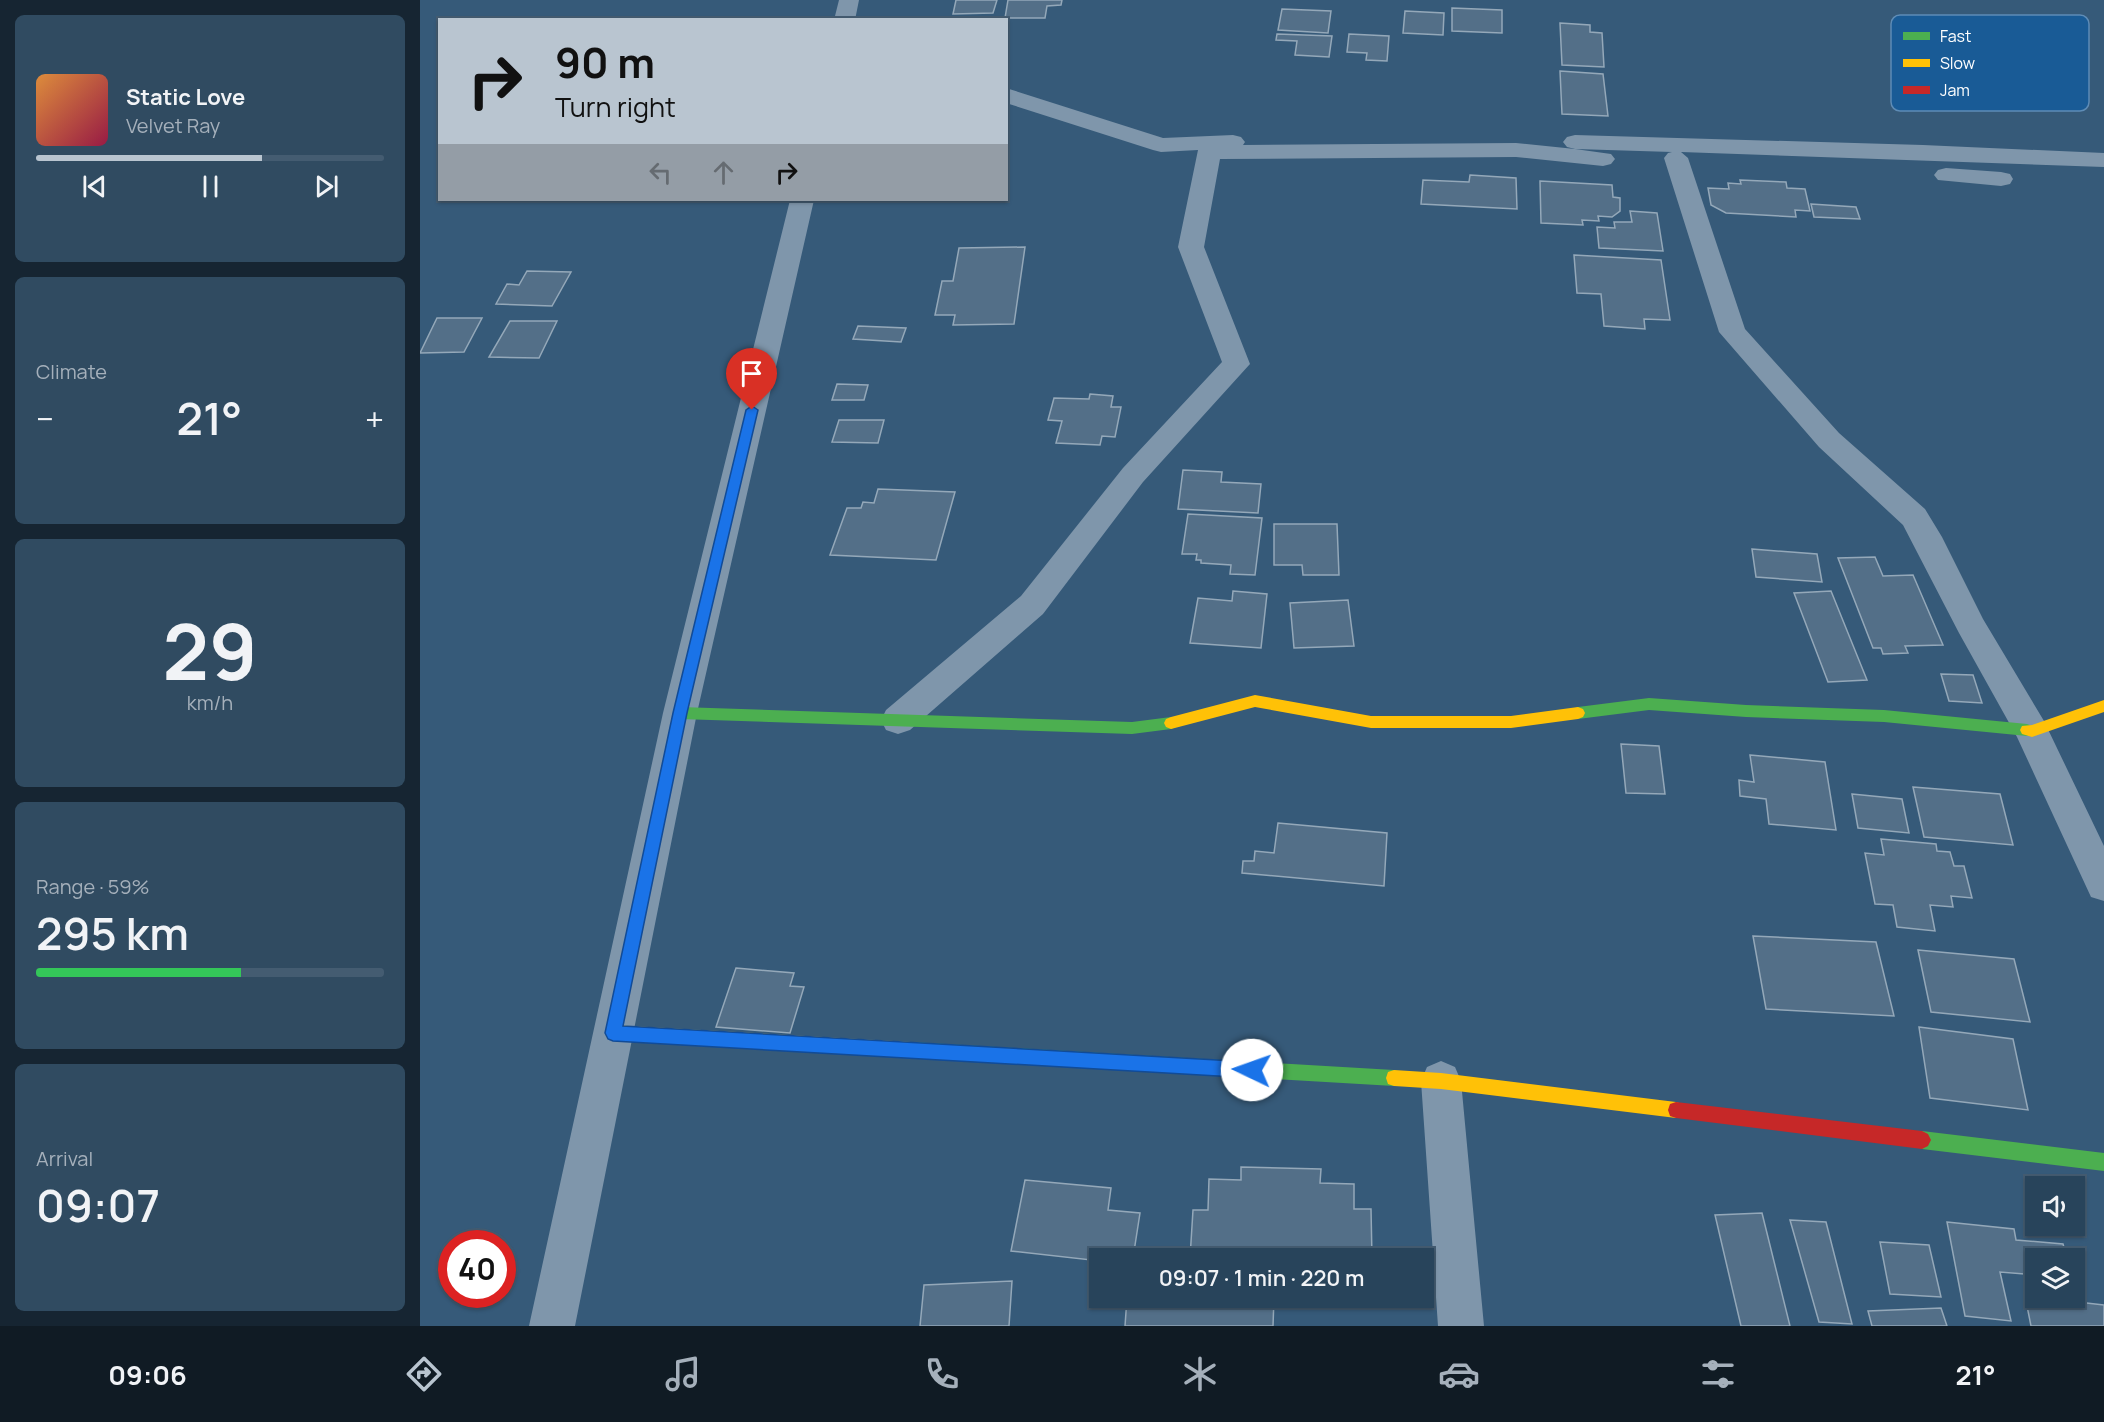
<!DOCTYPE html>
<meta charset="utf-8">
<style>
:root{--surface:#28445b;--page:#304b61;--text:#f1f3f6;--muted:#a5b0bb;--line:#445c71;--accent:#b9c5d0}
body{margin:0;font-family:Manrope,sans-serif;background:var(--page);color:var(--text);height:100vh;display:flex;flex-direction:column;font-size:22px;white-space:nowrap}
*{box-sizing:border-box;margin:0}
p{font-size:20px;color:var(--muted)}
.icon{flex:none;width:33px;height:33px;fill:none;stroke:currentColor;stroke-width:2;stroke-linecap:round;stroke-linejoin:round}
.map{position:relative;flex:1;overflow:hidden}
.panel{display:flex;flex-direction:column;gap:15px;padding:15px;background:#162532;width:420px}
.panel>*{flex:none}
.banner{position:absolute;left:18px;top:18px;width:570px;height:183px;border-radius:0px;box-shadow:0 2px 4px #0004,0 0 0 2px var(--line);background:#b9c5d0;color:#111;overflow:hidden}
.tools{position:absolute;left:1605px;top:1176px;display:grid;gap:12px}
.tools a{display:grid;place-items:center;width:60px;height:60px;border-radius:0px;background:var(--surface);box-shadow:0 2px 4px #0004,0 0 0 2px var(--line);font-size:30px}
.speed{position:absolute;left:18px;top:1230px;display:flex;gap:12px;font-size:30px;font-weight:700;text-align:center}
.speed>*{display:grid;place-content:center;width:78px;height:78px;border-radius:50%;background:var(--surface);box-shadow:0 2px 4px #0004,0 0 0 2px var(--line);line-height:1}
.speed .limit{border:9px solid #d22;background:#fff;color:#111}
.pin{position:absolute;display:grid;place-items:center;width:51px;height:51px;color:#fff;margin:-62px -26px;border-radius:50% 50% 50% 0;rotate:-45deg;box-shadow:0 0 6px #0007}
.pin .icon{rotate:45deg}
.me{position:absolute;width:66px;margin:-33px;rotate:273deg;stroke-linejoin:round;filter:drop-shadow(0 0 4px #0008)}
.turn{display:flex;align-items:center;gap:21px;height:126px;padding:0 18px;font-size:27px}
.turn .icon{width:78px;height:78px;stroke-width:2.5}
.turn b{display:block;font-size:42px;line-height:51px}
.lanes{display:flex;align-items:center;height:57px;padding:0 18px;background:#0003;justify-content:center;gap:30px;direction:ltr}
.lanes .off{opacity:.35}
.big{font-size:45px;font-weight:600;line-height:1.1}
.panel .card{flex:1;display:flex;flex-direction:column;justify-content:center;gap:9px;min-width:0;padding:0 21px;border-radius:9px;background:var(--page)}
.panel .dial{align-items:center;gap:0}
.dial b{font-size:78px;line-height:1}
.song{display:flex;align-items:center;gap:18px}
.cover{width:72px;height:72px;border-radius:9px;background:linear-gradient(135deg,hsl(30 70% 55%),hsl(340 70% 35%))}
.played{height:6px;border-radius:3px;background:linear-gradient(90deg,var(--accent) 65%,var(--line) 65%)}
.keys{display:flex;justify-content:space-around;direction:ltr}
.heat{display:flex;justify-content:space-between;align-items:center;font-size:33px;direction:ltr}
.charge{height:9px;border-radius:4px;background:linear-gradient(90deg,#34c759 59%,var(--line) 0)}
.trip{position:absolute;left:669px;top:1248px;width:345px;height:60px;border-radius:0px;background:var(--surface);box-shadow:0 2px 4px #0004,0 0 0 2px var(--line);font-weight:600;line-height:60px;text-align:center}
.dock{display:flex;height:96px;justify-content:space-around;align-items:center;background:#101b24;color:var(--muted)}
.dock .icon{width:42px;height:42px}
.dock .on{color:var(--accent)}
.dock b{font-size:27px;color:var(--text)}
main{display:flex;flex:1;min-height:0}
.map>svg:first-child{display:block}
</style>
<main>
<section class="panel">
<div class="card">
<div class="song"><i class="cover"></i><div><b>Static Love</b><p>Velvet Ray</p></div></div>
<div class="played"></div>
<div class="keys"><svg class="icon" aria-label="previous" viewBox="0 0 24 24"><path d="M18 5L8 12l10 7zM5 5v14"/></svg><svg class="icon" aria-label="pause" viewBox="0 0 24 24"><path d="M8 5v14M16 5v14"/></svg><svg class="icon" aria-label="next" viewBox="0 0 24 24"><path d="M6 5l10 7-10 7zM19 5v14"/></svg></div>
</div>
<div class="card"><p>Climate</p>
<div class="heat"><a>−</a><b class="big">21°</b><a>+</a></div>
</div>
<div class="card dial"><b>29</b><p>km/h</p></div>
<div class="card"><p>Range · 59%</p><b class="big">295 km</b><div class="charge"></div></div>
<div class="card"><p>Arrival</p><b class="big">09:07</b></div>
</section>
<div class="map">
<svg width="1684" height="1326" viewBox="0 0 1684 1326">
<rect width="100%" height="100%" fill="#365a79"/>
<path fill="#536f88" stroke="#94a8b9" stroke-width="1.5" d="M536 0H577L573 13 533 14Z
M588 0H642L641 5 627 6 625 18H585Z
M1032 8 1082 10V33L1032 31Z
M862 9 911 11 908 33 858 30Z
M985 11 1024 13 1023 35 983 33Z
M1140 23 1170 25V32L1182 33 1184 67 1142 65Z
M857 34 912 36 909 57 875 55 877 41 856 40Z
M929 34 969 36 967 61 946 60 947 53 927 52Z
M1140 71 1183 74 1188 116 1142 114Z
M1050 175 1096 178 1097 209 1001 204 1003 180 1049 182Z
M1320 180 1366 182 1367 188 1385 189 1390 211 1375 210 1376 217 1306 213 1291 205 1288 188 1309 189 1308 183 1321 184Z
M1120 181 1192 185 1193 197 1200 198V211L1192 217 1178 216 1179 221 1162 220 1163 225 1121 223Z
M1391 204 1436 207 1440 219 1394 217Z
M1210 211 1237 213 1243 251 1179 248 1177 227 1195 228 1194 222H1212Z
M605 247 594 324 533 325 535 315H515L522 281H533L539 248Z
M1154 255 1241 260 1250 320 1224 319 1225 329 1184 326 1181 294 1157 293Z
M107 271 151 272 132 306 76 304 87 284 99 285Z
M17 318H62L44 352 0 353Z
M90 321H137L119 358 69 357Z
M438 326 486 328 481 342 433 339Z
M417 384 448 385 444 400H412Z
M670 394 693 396 691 407H701L695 437 682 436 680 445 636 443 642 421 628 420 634 398 669 399Z
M419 420H464L458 443 412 442Z
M763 470 802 472 801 482 841 484 838 513 758 509Z
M458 489 535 492 516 560 410 555 427 508H441L443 502 454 503Z
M768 514 842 518 835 575 810 574 811 565 781 563V560H776L777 554H762Z
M854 524H917L919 575H883L882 565H854Z
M1332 549 1397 554 1402 582 1336 577Z
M1455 557 1463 576 1493 575 1523 645 1485 646 1488 653 1463 654 1461 648H1453L1418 558Z
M813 591 847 594 841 648 770 643 778 598 812 601Z
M1411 591 1447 680 1408 682 1374 593Z
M928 600 934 646 874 648 870 603Z
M1521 674 1553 675 1562 703 1529 701Z
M1201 744 1239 746 1245 794 1206 793Z
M1330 755 1405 762 1416 830 1349 824 1346 799 1320 796 1319 780 1334 782Z
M1493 787 1580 794 1593 845 1504 837Z
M1432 794 1482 799 1489 833 1438 828Z
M858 823 967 833 964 886 822 873 823 861H834L835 851 854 853Z
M1461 839 1516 844 1517 851 1530 852 1534 866H1544L1552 898 1531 896 1533 907 1510 905 1515 931 1477 927 1473 905 1455 904 1445 853 1464 855Z
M1333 936 1456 942 1474 1016 1346 1009Z
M1498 950 1594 959 1610 1022 1511 1012Z
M316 968 374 973 370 986 384 987 370 1033 296 1027Z
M1499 1027 1593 1039 1608 1110 1510 1098Z
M821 1167 901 1169 900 1183 934 1184V1209H951L952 1258H770L773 1210H788L789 1179 821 1180Z
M605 1180 691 1188 688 1210 720 1213 713 1258H680V1261L591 1251Z
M1342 1213 1370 1326H1321L1295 1215Z
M1370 1220 1406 1222 1432 1324 1399 1322Z
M1527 1222 1594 1229 1596 1240 1643 1244 1647 1258H1616V1275L1580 1272 1591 1321 1545 1316Z
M1460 1242 1509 1245 1521 1297 1470 1294Z
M592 1281 589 1326H500L504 1285Z
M1605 1296 1684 1305V1326H1611Z
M707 1298H854L853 1326H705Z
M1521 1308 1527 1326H1452L1448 1311Z"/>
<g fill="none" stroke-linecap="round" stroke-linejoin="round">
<path fill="#7f96ab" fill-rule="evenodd" d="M419 0H439L435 20H414Z
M586 88 743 138 813 135 821 137 825 142 823 145 1096 143 1155 149 1147 147 1143 142 1147 137 1155 135 1503 145 1684 153V167L1261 152 1268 158 1325 329 1419 433 1505 509 1522 537 1563 619 1624 721 1684 846V901L1671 897 1597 737 1539 633 1483 525 1399 447 1299 332 1244 158 1248 153 1252 152 1155 149 1191 154 1195 159 1191 164 1183 166 1096 157 800 159 784 247 830 364 723 482 623 614 490 730 478 734 466 730 461 720 466 710 601 596 703 468 802 362 758 247 778 150 741 152 733 150 586 103Z
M1526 168 1581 172 1590 174 1593 179 1590 184 1581 186 1518 180 1514 175 1518 170Z
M370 200H394L277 713 155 1326H109L243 713Z
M1021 1061 1035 1067 1041 1081 1064 1326H1018L1001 1081 1007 1067Z"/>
<path fill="#4caf50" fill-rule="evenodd" d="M1229 698 1326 705 1464 710 1607 724 1612 726 1614 730 1612 734 1607 736 1464 722 1326 717 1229 710 1158 719 1153 717 1151 713 1153 709 1158 707Z
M260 707 712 722 751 717 756 719 758 723 756 727 751 729 712 734 260 719 255 717 253 713 255 709Z
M491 1042 974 1070 980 1072 982 1078 980 1084 974 1086 491 1058 485 1056 483 1050 485 1044Z
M1502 1131 1684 1153V1171L1502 1149 1496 1146 1493 1140 1496 1134Z"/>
<path fill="#ffc107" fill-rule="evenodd" d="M835 695 951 716H1091L1158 707 1163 709 1165 713 1163 717 1158 719 1091 728H951L835 707 751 729 746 727 744 723 746 719 751 717Z
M1684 700V712L1612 737 1602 734 1600 730 1602 726 1612 725Z
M193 1025 491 1042 497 1044 499 1050 497 1056 491 1058 193 1041 187 1038 185 1033 187 1028Z
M974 1070 1021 1073 1256 1102 1262 1104 1264 1110 1262 1116 1256 1118 1021 1089 974 1086 968 1084 966 1078 968 1072Z"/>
<path fill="#c62828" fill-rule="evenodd" d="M1256 1102 1502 1131 1508 1134 1511 1140 1508 1146 1502 1149 1256 1118 1250 1116 1248 1110 1250 1104Z"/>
</g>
<path fill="#1a73e8" stroke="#114b97" stroke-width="1.5" d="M332 406 338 410 267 713 203 1026 832 1062 838 1064 840 1070 838 1076 832 1078 193 1041 188 1039 185 1033 253 713 326 410Z"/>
<rect x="1471" y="15" width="198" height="96" rx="9" fill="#195b96" stroke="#5e8cb6" stroke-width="1.5"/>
<rect x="1483" y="32" width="27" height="8" fill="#4caf50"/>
<rect x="1483" y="59" width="27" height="8" fill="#ffc107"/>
<rect x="1483" y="86" width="27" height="8" fill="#c62828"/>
<g font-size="16" fill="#fff">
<text x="1520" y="42">Fast</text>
<text x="1520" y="69">Slow</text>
<text x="1520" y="96">Jam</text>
</g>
</svg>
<div class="tools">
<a><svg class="icon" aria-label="sound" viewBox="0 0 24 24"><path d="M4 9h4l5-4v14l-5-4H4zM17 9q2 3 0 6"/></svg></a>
<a><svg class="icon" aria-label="layers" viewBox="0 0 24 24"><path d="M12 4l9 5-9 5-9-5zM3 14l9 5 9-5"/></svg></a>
</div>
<div class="speed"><div class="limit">40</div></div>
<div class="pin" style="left:332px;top:410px;background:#d93025"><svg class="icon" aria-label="arrive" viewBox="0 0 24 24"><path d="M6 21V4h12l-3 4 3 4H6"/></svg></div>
<svg class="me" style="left:832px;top:1070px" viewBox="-20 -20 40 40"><circle r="19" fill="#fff"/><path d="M0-13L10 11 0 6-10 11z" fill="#1a73e8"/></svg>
<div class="trip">09:07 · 1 min · 220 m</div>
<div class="banner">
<div class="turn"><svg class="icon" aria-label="right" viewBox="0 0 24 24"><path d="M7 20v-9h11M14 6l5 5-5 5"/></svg><div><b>90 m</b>Turn right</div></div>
<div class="lanes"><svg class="icon off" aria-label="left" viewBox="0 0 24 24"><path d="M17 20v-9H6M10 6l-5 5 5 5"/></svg><svg class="icon off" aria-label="ahead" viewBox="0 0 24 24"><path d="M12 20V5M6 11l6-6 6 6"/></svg><svg class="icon" aria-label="right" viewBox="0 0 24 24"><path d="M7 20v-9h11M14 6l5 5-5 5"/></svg></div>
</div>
</div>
</main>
<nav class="dock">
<b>09:06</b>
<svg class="icon on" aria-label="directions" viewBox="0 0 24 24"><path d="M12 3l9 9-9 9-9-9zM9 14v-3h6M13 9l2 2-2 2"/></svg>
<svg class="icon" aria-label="music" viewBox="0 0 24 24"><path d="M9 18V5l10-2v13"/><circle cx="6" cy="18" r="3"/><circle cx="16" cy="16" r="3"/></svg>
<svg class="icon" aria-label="phone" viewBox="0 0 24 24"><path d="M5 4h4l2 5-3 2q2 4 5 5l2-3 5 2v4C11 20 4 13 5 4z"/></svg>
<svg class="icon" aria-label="climate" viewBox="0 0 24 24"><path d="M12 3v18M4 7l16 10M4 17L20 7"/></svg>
<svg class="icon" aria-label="car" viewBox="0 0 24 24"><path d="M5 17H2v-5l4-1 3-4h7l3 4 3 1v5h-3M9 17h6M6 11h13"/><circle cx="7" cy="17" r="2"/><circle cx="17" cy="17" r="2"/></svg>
<svg class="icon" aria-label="filters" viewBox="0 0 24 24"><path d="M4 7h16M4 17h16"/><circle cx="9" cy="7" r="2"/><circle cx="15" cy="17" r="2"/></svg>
<b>21°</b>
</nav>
